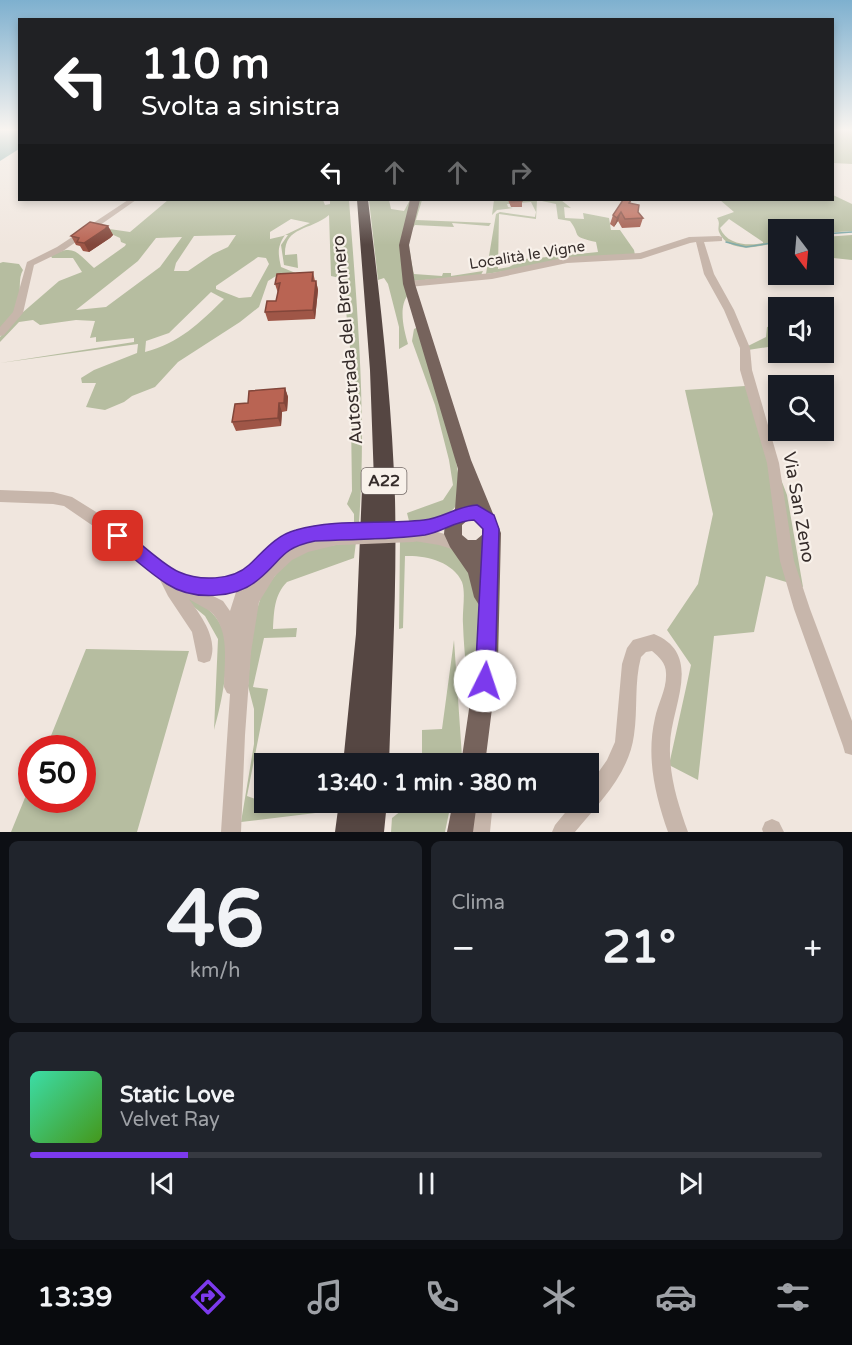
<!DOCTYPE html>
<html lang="it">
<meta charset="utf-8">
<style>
:root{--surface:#171b24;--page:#20242c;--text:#f1f3f6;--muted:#9ea1a6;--line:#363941;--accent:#7c3aed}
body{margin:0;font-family:"Varela Round",sans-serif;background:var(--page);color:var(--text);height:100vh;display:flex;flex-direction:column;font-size:22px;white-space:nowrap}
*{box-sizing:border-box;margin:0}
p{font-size:20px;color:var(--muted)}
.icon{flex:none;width:33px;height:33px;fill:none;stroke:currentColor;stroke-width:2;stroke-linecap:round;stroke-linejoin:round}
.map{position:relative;height:832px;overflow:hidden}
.side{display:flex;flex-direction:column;gap:9px;padding:9px;background:#0d0f14;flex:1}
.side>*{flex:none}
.top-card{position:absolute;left:18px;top:18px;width:816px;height:183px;border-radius:0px;box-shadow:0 3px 9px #0003;background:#202124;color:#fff;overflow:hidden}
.needle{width:39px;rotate:164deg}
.buttons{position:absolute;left:768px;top:219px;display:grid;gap:12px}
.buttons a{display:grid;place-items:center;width:66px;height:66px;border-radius:0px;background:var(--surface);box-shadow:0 3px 9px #0003;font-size:30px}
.speed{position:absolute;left:18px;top:735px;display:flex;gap:12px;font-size:30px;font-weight:700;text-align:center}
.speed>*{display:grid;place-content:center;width:78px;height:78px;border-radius:50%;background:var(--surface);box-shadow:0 3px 9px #0003;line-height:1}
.speed .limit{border:9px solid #d22;background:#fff;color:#111}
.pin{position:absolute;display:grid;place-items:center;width:51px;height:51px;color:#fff;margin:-26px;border-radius:12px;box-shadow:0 3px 9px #0006}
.me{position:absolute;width:66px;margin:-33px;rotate:4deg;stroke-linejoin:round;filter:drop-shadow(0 0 4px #0008)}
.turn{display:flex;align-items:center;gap:21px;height:126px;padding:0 24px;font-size:27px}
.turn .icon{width:78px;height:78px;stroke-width:2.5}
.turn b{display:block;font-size:42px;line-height:51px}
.lanes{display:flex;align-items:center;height:57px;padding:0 24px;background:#0003;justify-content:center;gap:30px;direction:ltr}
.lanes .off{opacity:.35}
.big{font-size:45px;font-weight:700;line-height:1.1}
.side .tile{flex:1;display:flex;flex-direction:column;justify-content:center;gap:9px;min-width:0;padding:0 21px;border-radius:9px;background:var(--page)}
.side .dial{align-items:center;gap:0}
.dial b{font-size:78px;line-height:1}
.song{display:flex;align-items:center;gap:18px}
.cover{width:72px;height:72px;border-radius:9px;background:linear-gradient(135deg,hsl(160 70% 55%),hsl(100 70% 35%))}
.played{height:6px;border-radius:3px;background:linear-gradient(90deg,var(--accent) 20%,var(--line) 20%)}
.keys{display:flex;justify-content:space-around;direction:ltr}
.heat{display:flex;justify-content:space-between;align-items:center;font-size:33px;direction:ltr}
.side .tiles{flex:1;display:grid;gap:9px;grid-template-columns:1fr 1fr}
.tile:last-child{grid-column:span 2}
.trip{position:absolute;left:254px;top:753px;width:345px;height:60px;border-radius:0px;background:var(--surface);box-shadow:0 3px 9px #0003;font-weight:700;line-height:60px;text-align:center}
.dock{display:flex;height:96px;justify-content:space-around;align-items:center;background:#090b0e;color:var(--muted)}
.dock .icon{width:42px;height:42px}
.dock .on{color:var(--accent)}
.dock b{font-size:27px;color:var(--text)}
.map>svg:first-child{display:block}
</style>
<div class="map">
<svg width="852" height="832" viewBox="0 0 852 832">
<rect width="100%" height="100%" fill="#f0e6de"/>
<path fill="#b6bda0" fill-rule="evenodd" d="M832 129H852V164L833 163Z
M833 195 852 204V231L824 233V230H778V241C760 248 728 254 719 232 717 226 721 224 717 218L734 212 720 200H832ZM729 219 763 242V243C748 246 727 245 720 228Z
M134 200 96 227 130 232 168 200H323L325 205 330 204V200H349C357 307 367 415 359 522L354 523V514L347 504 352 491 350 348 343 283 340 278 331 276 329 215C310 231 284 226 285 255L297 254 298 268 284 265 281 245 288 235H285C277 247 278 253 281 267L298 274 276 276 268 281 259 307 240 322 178 362 155 387 132 396 124 402 105 410 86 407 96 383H82L81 378 94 370 137 353 138 344 0 363 134 342V338L96 342V337L90 338 95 321 76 320 40 325 33 320 19 322 0 342V337L22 313 59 281 82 272 73 258H52L51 256C74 243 77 253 94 268L125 246 126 244 121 242 120 238 94 226ZM291 219 310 223 283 236 270 239V232ZM236 235 228 247 213 254 188 271H174L176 263 194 236ZM182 237 160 267 106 307 76 310 138 261 156 238ZM258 257 266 258 269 264 251 297 239 298 216 289V286ZM211 292 224 299C201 322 178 344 145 352L146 341 169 333Z
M369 200H389L391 209 404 211 410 200H413C397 236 403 257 408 295 398 307 404 330 408 344L399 349V327L388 284 384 278 378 280Z
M419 200H422L416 220 491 223 489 226 452 223 454 227 415 225C405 235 411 261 414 274L442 276 443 273H451V276L483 271 481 275 413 281C408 248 407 231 419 200Z
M492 200H561L571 208 564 207 565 218 584 219 583 213 609 218 611 230H620L634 250 635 255 603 256 486 274 496 214 500 212 535 217 536 212 531 202 507 204 508 207 513 208 497 210 492 215 494 200ZM537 200 556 204 558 219 570 221C582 236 569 236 596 242L598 252 568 255 567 249 560 248V256L524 259 509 267 498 269 499 214 536 219Z
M852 235V260L824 257V237Z
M3 262 19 264 23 270C18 278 21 290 19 299 17 311 8 320 0 328V263Z
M778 325 777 353 769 352 768 347 748 350V346L766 337 767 327Z
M418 327C428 359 468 475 458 502 451 519 425 522 409 521L407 513 443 500 453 485 449 460 435 405 412 341 414 329Z
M745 386 787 495 803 587 766 576 754 632 714 636 698 780 669 765 691 665 667 630 698 584 713 514 685 390Z
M425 538 454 548 478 587 479 607 476 670 470 713C468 684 464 654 463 624 462 612 466 593 462 582 453 561 424 555 405 556L403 628 399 629 400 540Z
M356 542 354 558 287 582C274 595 274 612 273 629L297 628 296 637 264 638 253 687 268 689 247 796 264 802 333 803 332 811 241 822 254 744V709L248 686 252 626 262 593 283 565 307 549Z
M188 597C202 603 216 613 222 628 233 651 221 706 214 730L218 639 205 616 188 602Z
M454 640 462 757 460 763H433L438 754 422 755V730L442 729Z
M86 649 189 651 137 832H11L31 783 32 800H82V748H46Z
M411 803H451L445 832H391L392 818Z"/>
<path fill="#80aaa9" d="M0 129H20L19 149 0 161Z"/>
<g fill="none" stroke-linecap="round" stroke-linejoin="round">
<path stroke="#80aaa9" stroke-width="1.5" d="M824 234 852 232
M726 242 746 247 778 242"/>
<path fill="#c7b6ab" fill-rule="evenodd" d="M128 200H136L63 251 34 265 23 313 4 335 0 336V327L13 312 27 262 57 247Z
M719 236 722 237V241L704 242 714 274 734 310 750 348 752 370 779 463 794 561 810 609 852 721V755L845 753 843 746 794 609 780 561 767 463 740 370V348L724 310 704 274 696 242 690 243 641 259 567 263 492 279 409 287 404 284 409 281 492 273 567 257 640 253 689 237Z
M0 490 53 492 72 497 109 520 179 574 200 578H218L235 575 248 569 253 561 270 545 292 533 326 526 331 528 333 532 340 531 345 533 347 538 345 543 308 552 292 560 275 576 259 602 251 652 245 735 241 832H221L230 694 227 693 224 687C224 663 230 633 213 614 207 608 196 604 189 599 201 616 219 639 210 661L204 663 198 661 192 632 168 596 159 578 99 530 64 506 53 504 0 502ZM237 589 230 611 223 601 209 594Z
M458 510 463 512 465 516 463 520 434 531 466 540 468 545 466 550 461 552 439 545 408 540 406 535 408 523 426 520Z
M654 634C705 655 670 708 670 746 669 776 678 804 688 832H668C655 795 646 757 655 718 658 703 667 689 666 673 666 663 659 657 652 651L646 652 641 657C634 683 638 709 634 735 629 774 599 803 575 832H552L555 825 574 802H588V787L607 760 615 742 622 664 627 648 633 640Z
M473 802H493L490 832H470Z
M772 819 779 822 784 832H763L762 829 765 822Z"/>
<path fill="#76635c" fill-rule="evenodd" d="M410 200H420L409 245 415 284 471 460 501 533 498 661 485 764H461L476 661 479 605 474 597 468 573 450 547 444 534 445 523 455 509 458 469 403 284 399 245ZM469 519H475L482 527V535L476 540H468L462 535V525Z
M453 802H477L473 832H447Z"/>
<path fill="#554642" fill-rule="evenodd" d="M357 200H368C380 299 392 399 395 499 397 588 392 675 389 764H343L356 634 362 489 365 483 374 481 370 370Z
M339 802H387L384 832H335Z"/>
<path stroke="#c7b6ab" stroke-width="14" d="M340 538 413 535"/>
</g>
<path fill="#9f5647" d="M508 200H522V207H511Z
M631 200 630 203 643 218 640 227 622 228 618 221 614 227 610 224 613 215Z
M108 226 113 235 110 238 89 252 83 251 80 246 76 245 71 236Z
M313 272 315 281H316L318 290 315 319 268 321 265 312 276 301 278 293 275 284Z
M285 388 288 397 287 411 282 412 281 426 236 431 232 422 248 403Z"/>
<path fill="#82463a" d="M621 212 618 221 614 227 617 218Z
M108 226 113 235 110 238 89 252 84 243Z
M316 281 318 290 315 319 313 310Z
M285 388 288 397 287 411 284 403Z
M279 403 282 412 281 426 278 418Z"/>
<path fill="#b96453" stroke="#82463a" stroke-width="1.5" d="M511 200H522V201L511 202Z
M623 200H631L629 203 639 205 638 212 643 218 625 219 621 212 617 218 613 215Z
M90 222 108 226 105 229 84 243 77 242 79 238 71 236Z
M313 272 312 281H316L313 310 265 312 267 301H276L280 283 275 284 277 274Z
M285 388 284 403H279L278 418 232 422 235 404 248 403 249 391Z"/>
<linearGradient id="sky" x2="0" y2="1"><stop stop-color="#7eb0cf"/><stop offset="0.53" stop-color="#f8f4f0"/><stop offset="1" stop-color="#f8f4f0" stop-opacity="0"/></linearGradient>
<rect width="852" height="245" fill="url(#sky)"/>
<path fill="#7c3aed" stroke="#51269a" stroke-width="1.5" d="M477 505 494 515 499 529 495 681 492 688 485 691 478 688 475 681 483 529 474 520C457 520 442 532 425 535 389 540 351 539 315 541 281 548 283 559 259 579 236 599 193 601 167 584 148 572 130 555 113 541L110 536 113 530 118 528 124 530C139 542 163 565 179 572 199 581 232 581 249 565 263 552 276 535 296 530 337 518 382 525 424 520 443 518 457 506 477 505Z"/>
<g text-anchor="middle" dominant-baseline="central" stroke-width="4.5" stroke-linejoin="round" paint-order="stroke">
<g font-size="15" fill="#352c2a" stroke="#f8f1ea">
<text transform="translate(527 255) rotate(-9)">Località le Vigne</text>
</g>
<rect fill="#f8f1ea" stroke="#706764" stroke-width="1.5" x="361.5" y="468" width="45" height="26" rx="4.5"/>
<g font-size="16" font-weight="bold" fill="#352c2a">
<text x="384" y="481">A22</text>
</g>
<g font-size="18" fill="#352c2a" stroke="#f8f1ea">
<text transform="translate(347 340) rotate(-95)">Autostrada del Brennero</text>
<text transform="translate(799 507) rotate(80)">Via San Zeno</text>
</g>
</g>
</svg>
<div class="buttons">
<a><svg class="needle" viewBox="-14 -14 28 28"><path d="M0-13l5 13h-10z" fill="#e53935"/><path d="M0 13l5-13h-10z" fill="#9ea1a6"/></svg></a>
<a><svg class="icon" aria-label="sound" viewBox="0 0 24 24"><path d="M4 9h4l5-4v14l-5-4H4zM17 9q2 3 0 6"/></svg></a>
<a><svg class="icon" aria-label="search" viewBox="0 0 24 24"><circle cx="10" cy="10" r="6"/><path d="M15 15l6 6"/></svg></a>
</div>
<div class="speed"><div class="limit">50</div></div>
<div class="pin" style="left:118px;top:536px;background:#d93025"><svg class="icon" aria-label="arrive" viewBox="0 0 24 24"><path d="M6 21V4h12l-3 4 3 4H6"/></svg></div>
<svg class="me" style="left:485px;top:681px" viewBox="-20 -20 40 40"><circle r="19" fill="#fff"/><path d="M0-13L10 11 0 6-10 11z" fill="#7c3aed"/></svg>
<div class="trip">13:40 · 1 min · 380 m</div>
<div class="top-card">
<div class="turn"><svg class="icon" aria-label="left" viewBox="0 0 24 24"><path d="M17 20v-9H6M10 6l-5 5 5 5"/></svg><div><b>110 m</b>Svolta a sinistra</div></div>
<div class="lanes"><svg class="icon" aria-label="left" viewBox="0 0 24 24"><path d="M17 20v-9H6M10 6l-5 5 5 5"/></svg><svg class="icon off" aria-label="ahead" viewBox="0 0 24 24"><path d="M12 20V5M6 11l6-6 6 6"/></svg><svg class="icon off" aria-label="ahead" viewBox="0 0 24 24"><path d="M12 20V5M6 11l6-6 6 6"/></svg><svg class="icon off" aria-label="right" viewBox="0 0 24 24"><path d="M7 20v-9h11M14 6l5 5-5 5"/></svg></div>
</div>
</div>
<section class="side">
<div class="tiles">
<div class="tile dial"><b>46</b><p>km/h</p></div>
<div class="tile"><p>Clima</p>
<div class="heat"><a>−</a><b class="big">21°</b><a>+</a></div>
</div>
<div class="tile">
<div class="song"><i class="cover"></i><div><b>Static Love</b><p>Velvet Ray</p></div></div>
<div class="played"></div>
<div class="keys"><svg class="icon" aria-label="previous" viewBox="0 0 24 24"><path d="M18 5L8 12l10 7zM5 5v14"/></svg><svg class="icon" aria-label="pause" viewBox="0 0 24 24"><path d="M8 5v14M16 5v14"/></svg><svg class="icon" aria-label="next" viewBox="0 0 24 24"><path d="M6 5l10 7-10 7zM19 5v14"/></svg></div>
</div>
</div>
</section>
<nav class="dock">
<b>13:39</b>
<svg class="icon on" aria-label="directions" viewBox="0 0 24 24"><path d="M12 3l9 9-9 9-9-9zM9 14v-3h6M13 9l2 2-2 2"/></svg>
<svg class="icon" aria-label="music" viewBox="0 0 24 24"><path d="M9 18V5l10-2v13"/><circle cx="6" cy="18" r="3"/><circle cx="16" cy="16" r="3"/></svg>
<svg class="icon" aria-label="phone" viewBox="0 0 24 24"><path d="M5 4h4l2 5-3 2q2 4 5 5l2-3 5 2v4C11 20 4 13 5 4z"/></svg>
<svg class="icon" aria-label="climate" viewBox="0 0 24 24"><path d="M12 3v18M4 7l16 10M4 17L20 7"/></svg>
<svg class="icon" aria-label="car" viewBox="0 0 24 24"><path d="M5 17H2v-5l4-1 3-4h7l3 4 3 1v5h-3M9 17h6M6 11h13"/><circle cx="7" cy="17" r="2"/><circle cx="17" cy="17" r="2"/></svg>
<svg class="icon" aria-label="filters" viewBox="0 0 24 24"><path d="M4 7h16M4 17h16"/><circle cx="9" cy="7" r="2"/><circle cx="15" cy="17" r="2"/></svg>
</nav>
